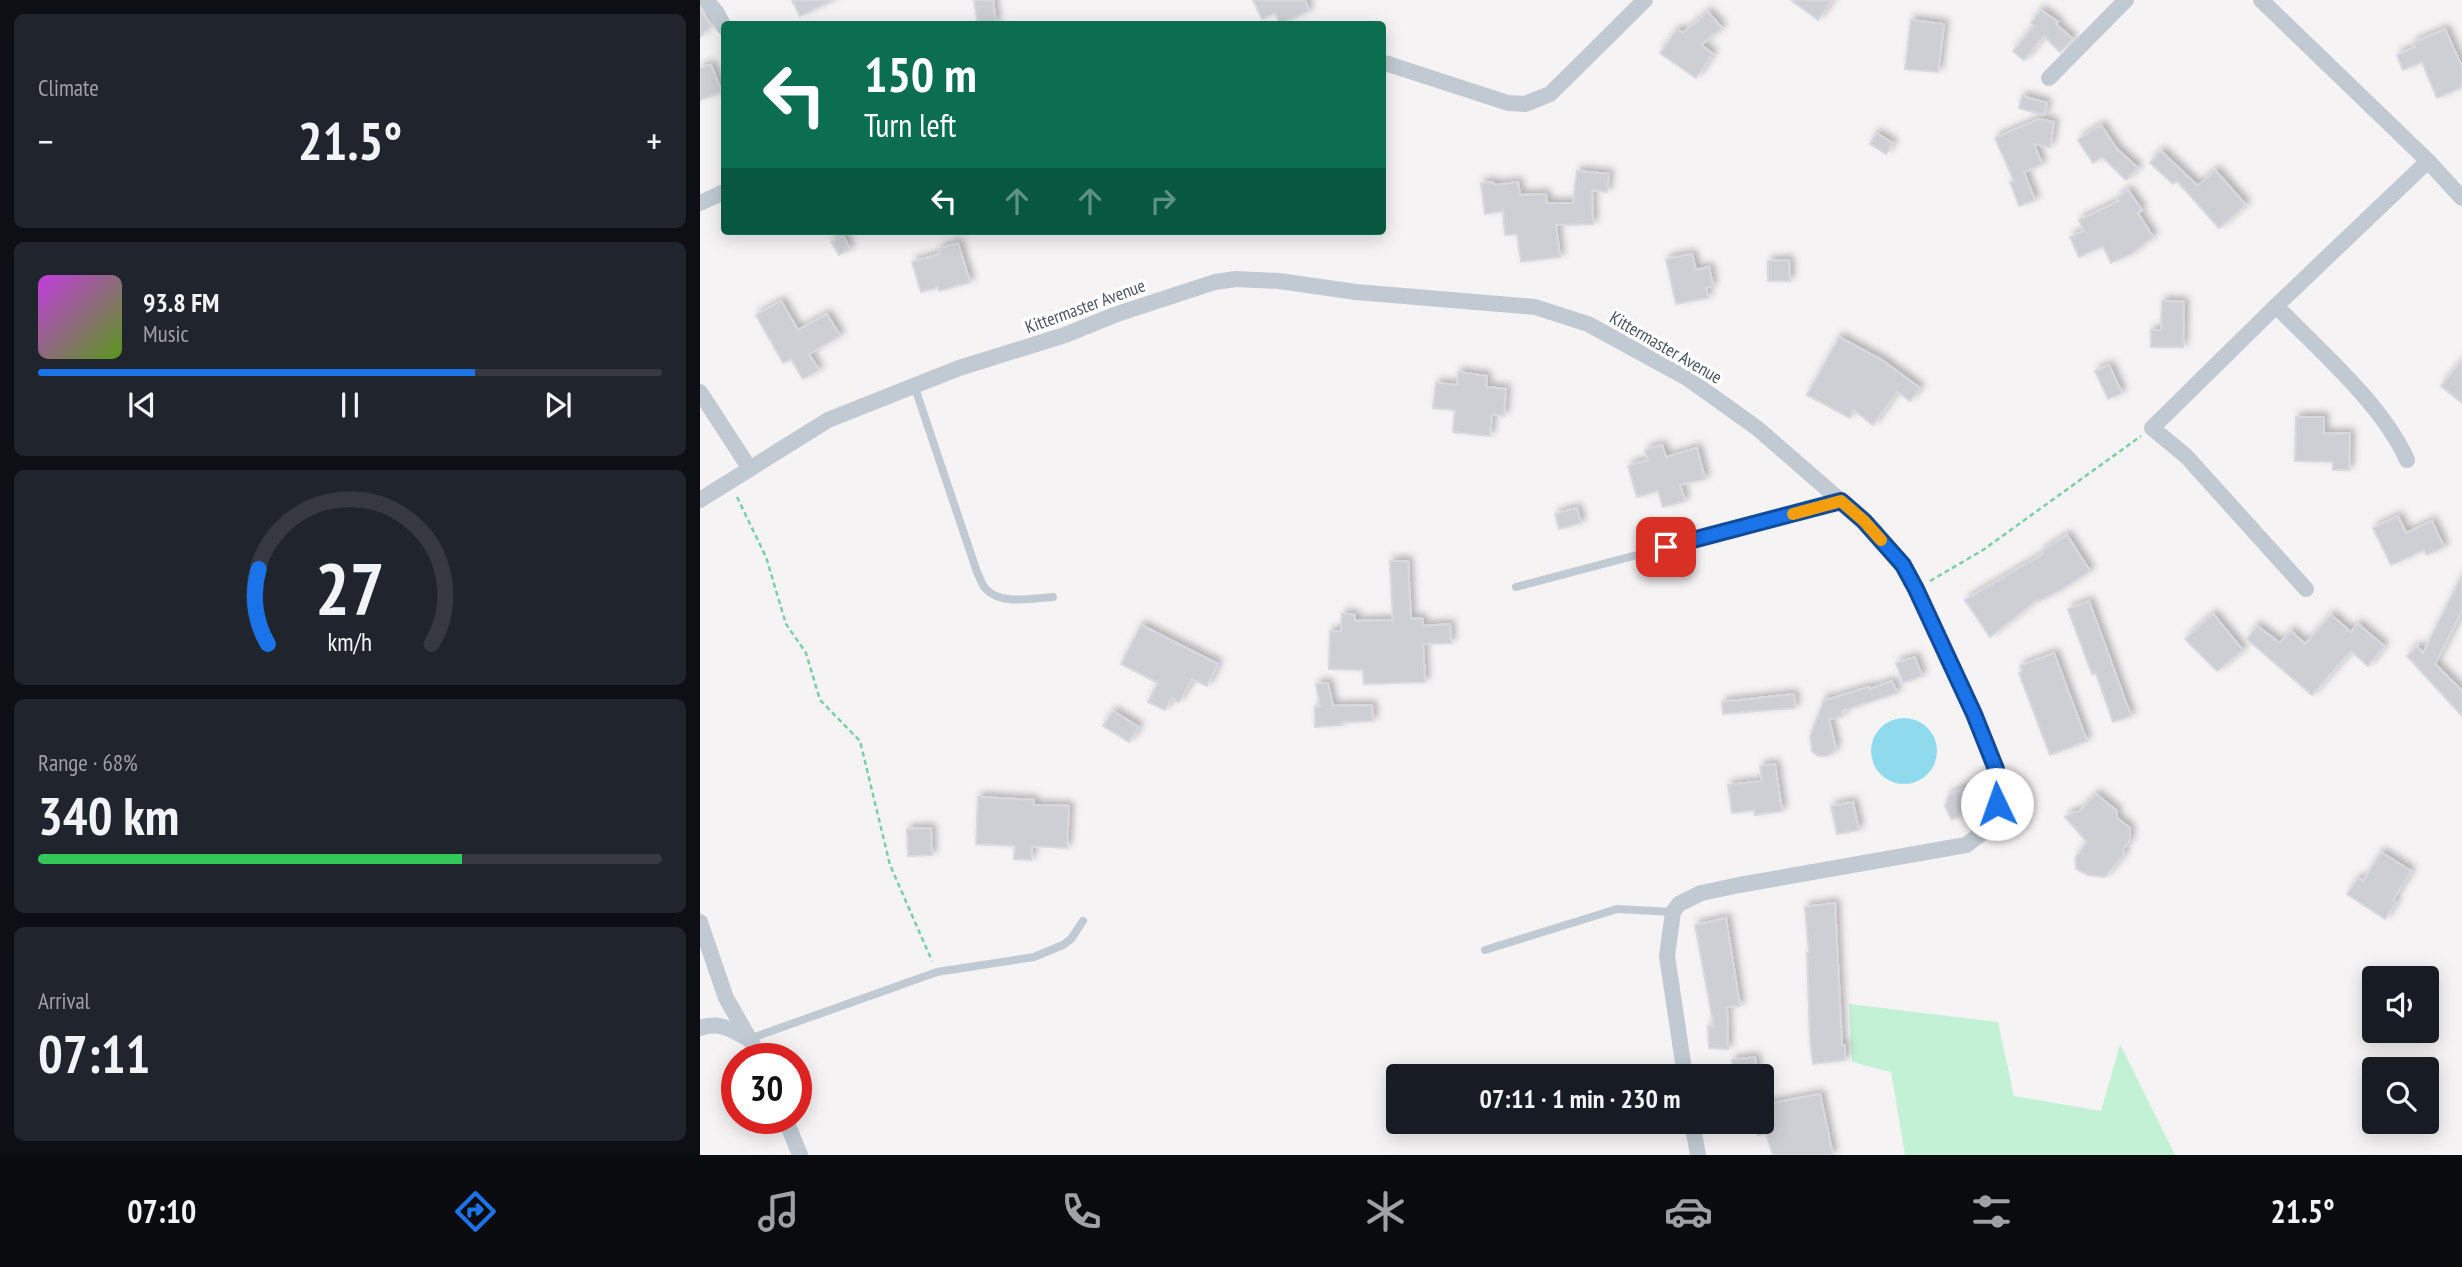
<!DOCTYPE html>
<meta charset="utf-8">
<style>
:root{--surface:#171b24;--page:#20242c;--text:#f1f3f6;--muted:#9ea1a6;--line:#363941;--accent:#1a73e8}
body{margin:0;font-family:"PT Sans Narrow",sans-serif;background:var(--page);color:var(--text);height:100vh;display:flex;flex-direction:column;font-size:26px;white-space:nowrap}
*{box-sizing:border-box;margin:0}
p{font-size:23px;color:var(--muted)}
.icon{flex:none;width:38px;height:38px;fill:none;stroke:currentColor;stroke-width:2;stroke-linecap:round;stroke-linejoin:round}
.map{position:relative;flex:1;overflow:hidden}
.panel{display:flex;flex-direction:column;gap:14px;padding:14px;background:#0d0f14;width:700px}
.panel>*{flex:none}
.banner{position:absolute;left:21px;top:21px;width:665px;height:214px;border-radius:7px;box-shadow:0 4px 18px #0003;background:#0b6e4f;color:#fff;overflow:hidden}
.tools{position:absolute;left:1662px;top:966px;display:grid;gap:14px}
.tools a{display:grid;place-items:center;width:77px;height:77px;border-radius:7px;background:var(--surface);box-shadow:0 4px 18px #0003;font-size:35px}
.speed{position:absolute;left:21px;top:1043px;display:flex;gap:14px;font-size:35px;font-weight:700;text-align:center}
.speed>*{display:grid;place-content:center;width:91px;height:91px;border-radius:50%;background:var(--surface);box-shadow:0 4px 18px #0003;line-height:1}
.speed .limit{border:10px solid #d22;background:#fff;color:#111}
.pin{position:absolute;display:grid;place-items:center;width:60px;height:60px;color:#fff;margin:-30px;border-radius:14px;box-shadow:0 4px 10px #0006}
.me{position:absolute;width:77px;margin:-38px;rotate:357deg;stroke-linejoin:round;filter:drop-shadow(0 0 5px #0008)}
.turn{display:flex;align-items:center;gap:24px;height:147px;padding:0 28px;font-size:32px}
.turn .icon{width:91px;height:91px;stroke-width:2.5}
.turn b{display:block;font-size:49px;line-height:60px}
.lanes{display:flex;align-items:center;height:66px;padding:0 28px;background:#0003;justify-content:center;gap:35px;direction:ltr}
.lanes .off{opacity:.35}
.big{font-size:52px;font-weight:700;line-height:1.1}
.panel .tile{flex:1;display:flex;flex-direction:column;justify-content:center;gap:10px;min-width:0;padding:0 24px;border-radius:10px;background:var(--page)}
.panel .dial{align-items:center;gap:0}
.dial svg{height:182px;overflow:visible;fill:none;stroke:var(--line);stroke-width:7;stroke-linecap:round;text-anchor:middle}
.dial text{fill:var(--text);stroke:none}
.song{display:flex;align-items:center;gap:21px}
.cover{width:84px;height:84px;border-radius:10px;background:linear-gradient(135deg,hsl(290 70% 55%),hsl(90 70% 35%))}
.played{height:7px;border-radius:4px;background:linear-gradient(90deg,var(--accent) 70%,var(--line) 70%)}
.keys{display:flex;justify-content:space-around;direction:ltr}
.heat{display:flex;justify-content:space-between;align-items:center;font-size:38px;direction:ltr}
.charge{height:10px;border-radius:5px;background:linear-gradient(90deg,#34c759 68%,var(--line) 0)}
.trip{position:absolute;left:686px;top:1064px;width:388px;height:70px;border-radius:7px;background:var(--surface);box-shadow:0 4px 18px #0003;font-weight:700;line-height:70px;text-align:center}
.tabs{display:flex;height:112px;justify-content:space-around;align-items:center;background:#090b0e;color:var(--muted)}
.tabs .icon{width:49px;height:49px}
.tabs .on{color:var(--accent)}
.tabs b{font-size:32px;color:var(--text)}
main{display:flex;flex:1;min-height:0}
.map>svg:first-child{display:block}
</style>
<main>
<section class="panel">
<div class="tile"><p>Climate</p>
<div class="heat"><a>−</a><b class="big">21.5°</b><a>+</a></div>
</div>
<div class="tile">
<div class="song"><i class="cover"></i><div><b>93.8 FM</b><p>Music</p></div></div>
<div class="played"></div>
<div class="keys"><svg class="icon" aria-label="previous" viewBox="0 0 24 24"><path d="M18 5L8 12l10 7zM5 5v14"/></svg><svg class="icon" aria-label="pause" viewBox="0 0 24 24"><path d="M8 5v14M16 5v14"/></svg><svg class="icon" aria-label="next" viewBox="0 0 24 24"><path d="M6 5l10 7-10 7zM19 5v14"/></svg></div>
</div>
<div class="tile dial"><svg viewBox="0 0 100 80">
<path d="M14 69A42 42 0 1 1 86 69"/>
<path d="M14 69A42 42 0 0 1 10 36" stroke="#1a73e8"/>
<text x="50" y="56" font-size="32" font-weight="700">27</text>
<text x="50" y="72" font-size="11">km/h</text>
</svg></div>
<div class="tile"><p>Range · 68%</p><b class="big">340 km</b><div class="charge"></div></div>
<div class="tile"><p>Arrival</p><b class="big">07:11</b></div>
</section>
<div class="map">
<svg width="1762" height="1155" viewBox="0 0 1762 1155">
<defs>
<filter id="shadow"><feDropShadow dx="4" dy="-4" stdDeviation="3.5" flood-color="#0004"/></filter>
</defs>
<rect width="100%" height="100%" fill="#f5f3f3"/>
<path fill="#c3f1d5" d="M1149 1004 1298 1022 1314 1096 1401 1111 1420 1044 1475 1155H1205L1191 1072 1152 1062Z"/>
<path fill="#90daee" d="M1171 751a33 33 0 1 1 66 0a33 33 0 1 1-66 0Z"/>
<path fill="#cdcfd5" stroke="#d7d9de" stroke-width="2" filter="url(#shadow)" d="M92 0H134L100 16Z
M274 0H293L296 24H278Z
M553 0H605L609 11 580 24 575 13 562 19Z
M1091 0H1132L1118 20Z
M0 9 12 26 0 37Z
M1341 10 1358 22 1356 24 1373 39 1360 52 1344 36 1324 60 1313 51 1334 26 1331 23Z
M1008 12 1022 28 1001 45 1013 54 996 78 960 53 977 29 983 33Z
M1211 20 1244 24 1238 72 1205 69Z
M1745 29 1762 67V87L1737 98 1722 62 1703 70 1697 55 1715 47 1713 43Z
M11 65 22 92 0 100V68Z
M1322 96 1347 103 1344 115 1319 108Z
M1339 119 1354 122 1350 147 1334 144 1342 164 1324 172 1335 200 1319 206 1310 182 1314 181 1295 138Z
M1401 125 1417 149 1438 168 1426 180 1402 157 1393 163 1378 140Z
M1176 133 1193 143 1186 154 1170 144Z
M1461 151 1498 186 1515 170 1546 205 1519 228 1477 181 1473 184 1450 163Z
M877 171 909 174 907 192 892 190 893 224 856 225 860 257 821 262 817 234 805 235 803 211 785 214 781 183 793 182 794 185 818 182 820 195 846 194 847 203H873Z
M1428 190 1442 210 1438 213 1453 237 1431 254 1411 263 1403 246 1379 257 1370 237 1384 231 1379 220 1419 201 1417 198Z
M143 236 150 249 139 255 131 242Z
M258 243 270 282 239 291 238 287 221 292 212 262 240 254 239 249Z
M992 254 996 270 1009 267 1013 286 1006 288 1008 298 976 304 966 259Z
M1089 260 1090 281H1068V261Z
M81 301 98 330 127 314 140 336 109 354 119 370 103 379 91 359 83 363 56 315Z
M1462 301 1484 302 1483 347H1451V330H1461Z
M1139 337 1182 360 1220 388 1210 401 1197 392 1173 425 1154 410 1150 418 1107 395Z
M1762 360V403L1741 386Z
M1409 365 1422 393 1408 399 1395 371Z
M758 372 787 376 786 387 806 389 804 416 792 414 790 436 753 432 755 410 733 408 736 383 757 385Z
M1596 417H1624V434L1650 433 1649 470H1633V462L1595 461Z
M962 445 966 457 997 448 1005 479 980 485 985 501 963 507 958 491 937 497 928 466 948 460 945 450Z
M877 508 881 523 859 529 855 514Z
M1698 516 1706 533 1732 521 1744 547 1727 555 1724 550 1691 565 1673 528Z
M1367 535 1390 571 1361 590 1339 601 1338 599 1290 637 1265 600 1343 554 1342 551Z
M690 561H708L711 619 722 618 723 626 750 624 751 643 723 644 725 682 664 684 663 670 629 669 630 631H641L642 614 655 615V621L693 620Z
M1762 575V611L1735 664 1762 691V716L1707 656 1717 646 1723 653Z
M1389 601 1431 716 1413 722 1396 673 1392 674 1368 609Z
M1513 614 1543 650 1517 671 1485 639Z
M1631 615 1651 632 1658 624 1684 646 1668 666 1651 651 1612 695 1547 639 1557 626 1580 643 1591 631 1605 644Z
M441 625 518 664 507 686 492 679 479 702 472 698 465 710 448 702 458 683 421 664Z
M1354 653 1387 741 1350 755 1319 673 1322 671 1320 666Z
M1215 657 1222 676 1203 683 1196 663Z
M1192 681 1197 693 1142 711 1143 716 1129 719 1136 748 1132 753 1126 756H1118L1112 751 1110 736 1126 695V700L1169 687 1170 689Z
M628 683 633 706 672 705 673 721 642 722V725L615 727V707H620L616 684Z
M1094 694 1095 708 1023 714 1022 702Z
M413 711 439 727 429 742 403 726Z
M1075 764 1082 811 1055 815 1054 810 1032 813 1028 785 1062 781 1060 766Z
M1263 788 1272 809 1252 820 1245 806 1247 801 1249 795Z
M1396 794 1417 811V818L1430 828V840L1423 849 1424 854 1405 877 1388 875 1376 869V857L1387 842 1365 817 1373 812H1379Z
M278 797 334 800V805L369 806 367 848 332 846 331 860 314 859 315 846 276 844Z
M1153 802 1159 830 1137 834 1131 806Z
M231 828 232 855 208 856 207 829Z
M1681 852 1711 871 1693 900 1696 902 1685 919 1647 894 1658 878 1663 881Z
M1135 903 1142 1045H1145V1060L1113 1064 1110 1040 1107 953H1109L1105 907Z
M1026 918 1040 1006 1027 1007 1028 1049 1009 1048 1008 1026 1014 1027 995 925Z
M1055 1057 1058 1076H1035L1032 1060Z
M1120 1094 1133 1155H1073L1066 1134 1058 1135 1055 1122H1062V1105Z"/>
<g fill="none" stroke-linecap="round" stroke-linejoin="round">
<path stroke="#7ad0a6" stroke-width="2.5" stroke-dasharray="5 3.5" stroke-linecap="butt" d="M37 497 66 557 86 624 106 653 120 700 160 741 190 865 232 961
M1230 581 1283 550 1441 436"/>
<path stroke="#c1cad2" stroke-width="8" d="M214 385 277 572C279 576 282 584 285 588 300 606 332 598 353 597
M816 587 1141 501
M785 950 917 909 973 912
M49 1039 237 972 334 957 363 945 371 939 383 921"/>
<path stroke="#c1cad2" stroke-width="16" d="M6 0 17 13 24 27
M1561 0 1728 161 1762 198
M682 62 808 103 825 104 850 94 945 0
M1349 78 1426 0
M0 203 24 192
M1576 306C1618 349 1683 405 1707 460
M0 392 50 469
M0 500 128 420 259 368 365 335 417 314 515 282 536 279 579 281 656 292 835 307 888 324 987 378 1057 428 1164 521 1203 564 1216 589 1274 714 1295 769 1297 804 1290 827 1266 845 1039 885 1001 893 979 904 973 912 967 956 985 1076
M1606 589 1486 456 1452 428 1576 306 1728 161
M0 922 26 998 61 1059
M0 1028C20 1021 31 1030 49 1039
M85 1118 100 1155
M992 1122 998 1155"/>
</g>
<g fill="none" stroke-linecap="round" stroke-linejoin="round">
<defs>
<path id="route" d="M966 547 1141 501 1164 521 1203 565 1216 589 1274 714 1296 769 1297 804"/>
</defs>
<use href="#route" stroke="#114b97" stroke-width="18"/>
<use href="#route" stroke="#1a73e8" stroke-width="12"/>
<path stroke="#f59e0b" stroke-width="12" d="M1093 514 1141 501 1164 521 1181 540"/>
</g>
<g text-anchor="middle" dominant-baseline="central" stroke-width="7" stroke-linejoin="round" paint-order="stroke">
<g font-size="18" fill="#4a5661" stroke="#fff">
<text transform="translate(385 306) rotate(-20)">Kittermaster Avenue</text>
<text transform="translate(966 347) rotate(30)">Kittermaster Avenue</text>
</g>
</g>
</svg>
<div class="tools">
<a><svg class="icon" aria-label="sound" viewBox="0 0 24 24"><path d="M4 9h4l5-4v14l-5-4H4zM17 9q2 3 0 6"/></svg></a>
<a><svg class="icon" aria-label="search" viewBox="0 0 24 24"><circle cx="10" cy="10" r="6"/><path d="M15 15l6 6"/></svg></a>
</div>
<div class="speed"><div class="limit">30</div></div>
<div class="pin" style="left:966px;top:547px;background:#d93025"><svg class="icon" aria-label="arrive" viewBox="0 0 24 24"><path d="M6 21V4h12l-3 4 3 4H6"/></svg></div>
<svg class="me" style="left:1297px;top:804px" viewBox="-20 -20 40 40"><circle r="19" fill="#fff"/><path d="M0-13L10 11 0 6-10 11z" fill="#1a73e8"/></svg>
<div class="trip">07:11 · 1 min · 230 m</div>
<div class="banner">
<div class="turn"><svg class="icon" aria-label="left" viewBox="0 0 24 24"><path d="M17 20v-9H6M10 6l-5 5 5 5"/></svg><div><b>150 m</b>Turn left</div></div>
<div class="lanes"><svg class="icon" aria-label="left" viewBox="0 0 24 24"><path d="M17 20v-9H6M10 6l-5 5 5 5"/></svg><svg class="icon off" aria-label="ahead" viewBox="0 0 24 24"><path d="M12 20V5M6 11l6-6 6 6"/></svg><svg class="icon off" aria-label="ahead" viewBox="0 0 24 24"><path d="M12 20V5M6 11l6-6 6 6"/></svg><svg class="icon off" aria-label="right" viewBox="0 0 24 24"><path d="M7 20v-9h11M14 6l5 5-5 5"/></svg></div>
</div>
</div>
</main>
<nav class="tabs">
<b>07:10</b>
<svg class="icon on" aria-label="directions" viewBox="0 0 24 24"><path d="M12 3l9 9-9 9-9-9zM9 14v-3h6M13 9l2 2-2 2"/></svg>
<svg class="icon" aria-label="music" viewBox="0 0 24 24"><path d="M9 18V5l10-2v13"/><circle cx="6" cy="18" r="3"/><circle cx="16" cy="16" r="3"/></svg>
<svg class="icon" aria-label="phone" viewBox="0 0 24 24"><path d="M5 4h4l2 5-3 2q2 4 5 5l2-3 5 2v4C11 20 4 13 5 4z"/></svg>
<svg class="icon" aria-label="climate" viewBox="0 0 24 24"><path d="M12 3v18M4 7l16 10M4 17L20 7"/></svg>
<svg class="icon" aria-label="car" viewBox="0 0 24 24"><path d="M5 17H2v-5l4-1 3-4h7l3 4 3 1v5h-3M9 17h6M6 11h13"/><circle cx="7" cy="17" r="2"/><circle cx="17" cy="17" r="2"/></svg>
<svg class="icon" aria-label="filters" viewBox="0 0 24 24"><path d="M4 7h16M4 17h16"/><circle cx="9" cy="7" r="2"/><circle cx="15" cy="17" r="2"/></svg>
<b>21.5°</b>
</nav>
